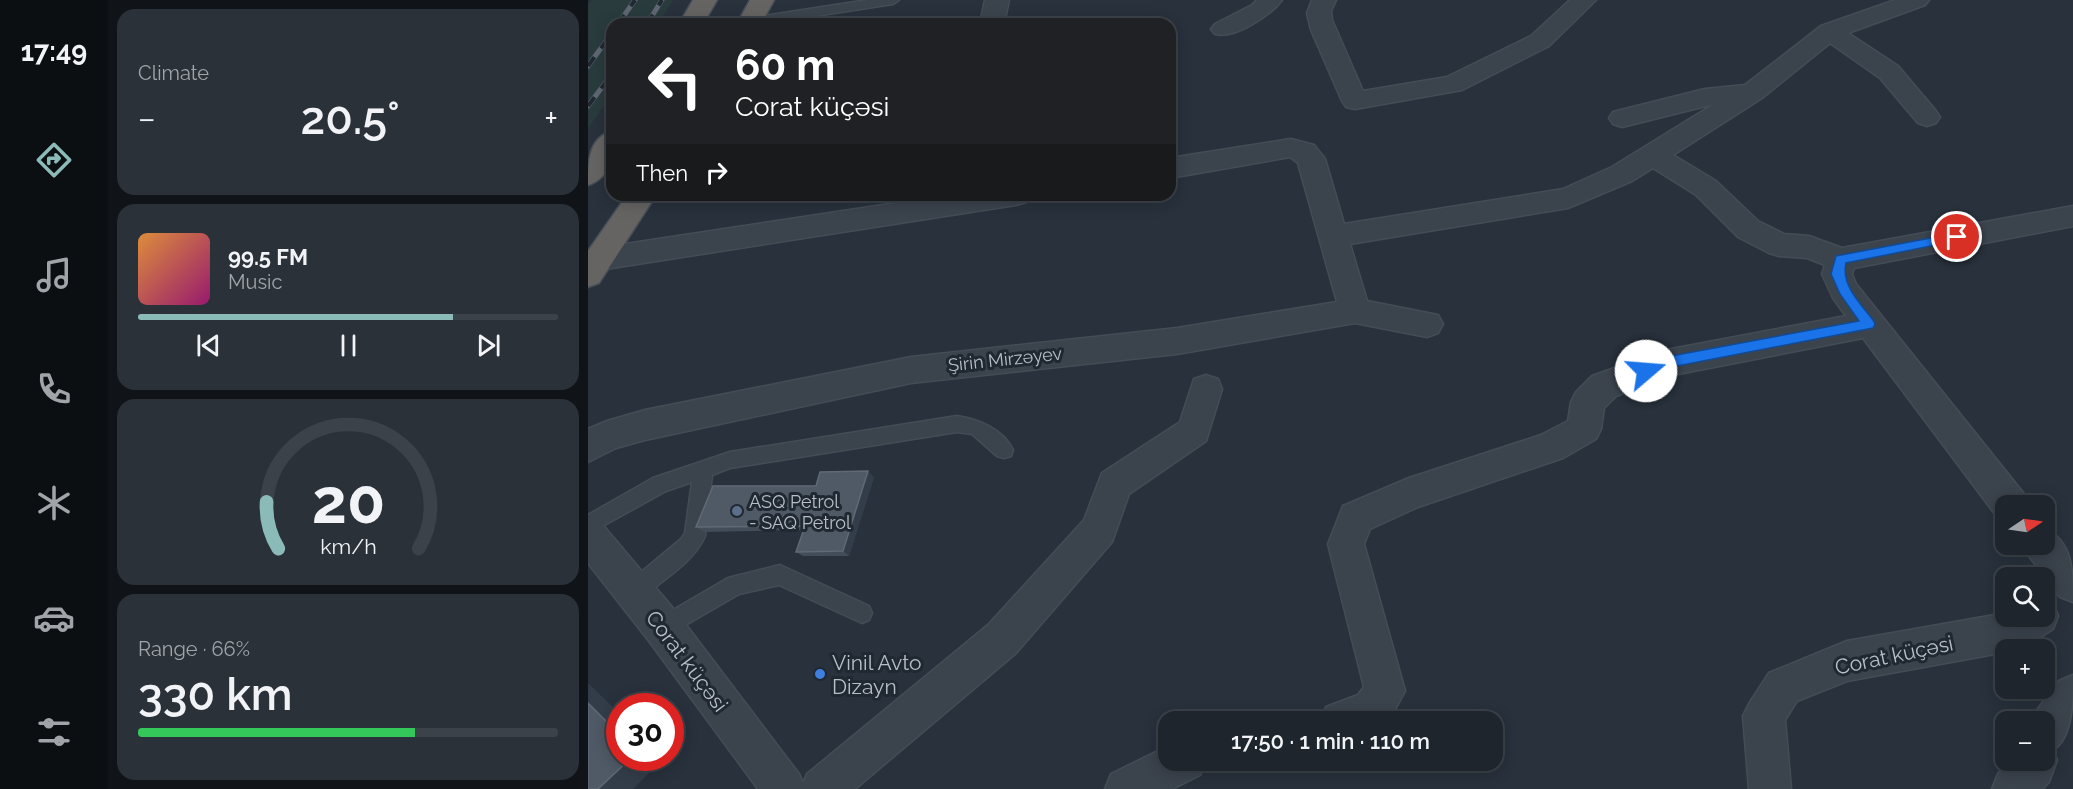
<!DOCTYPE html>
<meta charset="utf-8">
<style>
:root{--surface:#1e252d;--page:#2b3139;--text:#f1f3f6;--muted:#a1a5aa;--line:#3c4249;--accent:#8bbbb9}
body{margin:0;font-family:Raleway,sans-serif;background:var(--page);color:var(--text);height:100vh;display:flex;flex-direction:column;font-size:22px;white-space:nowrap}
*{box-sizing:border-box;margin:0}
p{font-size:20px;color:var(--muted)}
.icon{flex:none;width:33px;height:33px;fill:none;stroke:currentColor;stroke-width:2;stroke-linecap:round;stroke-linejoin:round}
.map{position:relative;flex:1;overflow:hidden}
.side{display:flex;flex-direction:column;gap:9px;padding:9px;background:#101419;width:480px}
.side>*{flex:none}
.top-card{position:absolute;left:18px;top:18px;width:570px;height:183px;border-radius:18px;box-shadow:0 3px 15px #0003,0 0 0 2px var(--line);background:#202124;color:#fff;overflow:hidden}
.needle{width:39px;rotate:77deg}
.buttons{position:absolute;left:1407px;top:495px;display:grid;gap:12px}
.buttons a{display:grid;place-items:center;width:60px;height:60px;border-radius:12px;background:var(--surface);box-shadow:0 3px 15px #0003,0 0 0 2px var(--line);font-size:30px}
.speed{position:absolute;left:18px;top:693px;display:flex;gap:12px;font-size:30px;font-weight:700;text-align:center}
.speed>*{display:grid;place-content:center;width:78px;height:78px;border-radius:50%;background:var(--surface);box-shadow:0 3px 15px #0003,0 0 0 2px var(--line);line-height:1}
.speed .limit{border:9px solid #d22;background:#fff;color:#111}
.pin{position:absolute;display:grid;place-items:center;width:51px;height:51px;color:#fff;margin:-26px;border:3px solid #fff;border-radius:50%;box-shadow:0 2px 6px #0007}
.me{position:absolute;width:66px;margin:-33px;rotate:72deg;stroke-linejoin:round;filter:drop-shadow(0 0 4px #0008)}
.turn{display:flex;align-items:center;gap:21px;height:126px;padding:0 30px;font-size:27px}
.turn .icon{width:78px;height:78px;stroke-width:2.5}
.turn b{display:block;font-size:42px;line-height:51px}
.then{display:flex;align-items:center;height:57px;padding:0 30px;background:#0003;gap:12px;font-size:22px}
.big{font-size:45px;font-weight:600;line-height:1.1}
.side .card{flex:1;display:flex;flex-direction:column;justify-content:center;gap:9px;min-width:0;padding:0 21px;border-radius:18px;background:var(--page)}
.side .dial{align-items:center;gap:0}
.dial svg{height:156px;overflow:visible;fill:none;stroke:var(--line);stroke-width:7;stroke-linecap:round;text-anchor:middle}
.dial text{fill:var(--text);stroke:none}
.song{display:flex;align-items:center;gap:18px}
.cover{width:72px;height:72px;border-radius:9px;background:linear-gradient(135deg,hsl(30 70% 55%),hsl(320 70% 35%))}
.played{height:6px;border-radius:3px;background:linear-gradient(90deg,var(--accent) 75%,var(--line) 75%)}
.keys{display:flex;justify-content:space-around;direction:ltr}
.heat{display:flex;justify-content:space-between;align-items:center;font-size:33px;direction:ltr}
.charge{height:9px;border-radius:4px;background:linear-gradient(90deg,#34c759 66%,var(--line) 0)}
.trip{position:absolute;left:570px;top:711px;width:345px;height:60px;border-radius:18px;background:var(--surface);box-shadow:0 3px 15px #0003,0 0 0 2px var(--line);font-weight:600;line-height:60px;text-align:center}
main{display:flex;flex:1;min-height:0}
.tab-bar{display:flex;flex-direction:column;width:108px;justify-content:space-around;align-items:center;background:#0c0f12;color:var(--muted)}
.tab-bar .icon{width:42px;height:42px}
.tab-bar .on{color:var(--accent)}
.tab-bar b{font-size:27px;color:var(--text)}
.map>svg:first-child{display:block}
</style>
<main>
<nav class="tab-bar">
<b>17:49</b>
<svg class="icon on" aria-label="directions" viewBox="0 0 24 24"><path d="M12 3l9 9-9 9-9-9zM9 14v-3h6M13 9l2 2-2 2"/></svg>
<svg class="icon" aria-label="music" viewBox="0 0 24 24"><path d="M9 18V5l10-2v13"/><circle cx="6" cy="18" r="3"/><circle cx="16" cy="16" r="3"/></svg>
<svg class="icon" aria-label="phone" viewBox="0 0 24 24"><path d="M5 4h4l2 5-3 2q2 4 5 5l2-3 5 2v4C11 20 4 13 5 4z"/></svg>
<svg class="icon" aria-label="climate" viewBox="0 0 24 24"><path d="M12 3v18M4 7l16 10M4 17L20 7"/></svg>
<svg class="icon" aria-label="car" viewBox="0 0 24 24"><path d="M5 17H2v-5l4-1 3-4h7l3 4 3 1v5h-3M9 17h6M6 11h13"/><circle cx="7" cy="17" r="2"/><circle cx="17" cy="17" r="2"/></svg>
<svg class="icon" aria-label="filters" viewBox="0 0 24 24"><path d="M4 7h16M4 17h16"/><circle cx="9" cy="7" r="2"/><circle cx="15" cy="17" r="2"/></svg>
</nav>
<section class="side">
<div class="card"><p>Climate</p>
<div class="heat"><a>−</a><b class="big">20.5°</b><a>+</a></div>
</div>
<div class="card">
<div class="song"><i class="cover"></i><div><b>99.5 FM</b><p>Music</p></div></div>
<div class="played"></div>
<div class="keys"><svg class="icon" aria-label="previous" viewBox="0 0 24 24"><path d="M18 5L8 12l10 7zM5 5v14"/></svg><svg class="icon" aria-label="pause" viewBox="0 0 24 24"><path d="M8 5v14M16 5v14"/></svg><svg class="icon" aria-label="next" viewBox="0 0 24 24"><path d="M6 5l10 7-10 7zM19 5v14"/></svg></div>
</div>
<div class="card dial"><svg viewBox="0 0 100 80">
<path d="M14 69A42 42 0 1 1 86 69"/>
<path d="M14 69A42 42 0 0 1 8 45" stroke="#8bbbb9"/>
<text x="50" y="56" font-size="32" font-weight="700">20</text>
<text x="50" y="72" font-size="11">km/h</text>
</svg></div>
<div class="card"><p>Range · 66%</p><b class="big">330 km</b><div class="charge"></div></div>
</section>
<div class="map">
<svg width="1485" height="789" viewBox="0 0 1485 789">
<rect width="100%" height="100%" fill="#28313c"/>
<path fill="#293b3d" d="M4 0H85L70 24H24V95L0 128V4Z"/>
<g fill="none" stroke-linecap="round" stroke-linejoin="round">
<defs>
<path id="service" d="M280 0H311L305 4 175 24H157L156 22 162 18Z
M369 416C390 419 415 429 425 450L423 456 416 458 409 456 384 434 369 432 142 468 124 475 117 536C106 562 75 580 53 598L46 601 39 598 36 591 39 584 93 539 97 533 104 482 78 491 0 534V515L65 478 142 452Z
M192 565 281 606 284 613 281 620 274 623 191 585 151 594 82 634 75 638 68 634 64 627 68 620 140 578Z"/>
<path id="minor" d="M397 0H421L416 24H392Z
M669 0H694C682 16 646 39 627 34L623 29 627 24 664 5Z
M724 0H748L743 11 744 20 775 91 859 77 943 36 982 0H1008L961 46 874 90 767 109 758 107 754 101 723 30 719 13Z
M1307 0H1341L1337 5 1260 33 1310 66 1348 111 1352 117 1348 123 1339 126 1330 123 1292 78 1242 43 1174 98 1085 155 1128 181 1170 221 1196 234 1221 236 1254 248 1485 206V226L1266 268 1264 274 1268 284 1436 494 1441 506H1418V520L1410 518 1275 338 1080 376 1028 396 1016 408 1013 429 1008 439 975 458 830 507 782 529 776 544 817 691 800 722H733L738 707 770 695 776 687 740 544 755 506 821 478 953 435 980 421 983 402 988 392 1004 376 1078 350 1258 316 1245 298 1234 274 1237 265 1219 258 1191 256 1181 253 1150 237 1108 195 1065 168 1044 181 980 208 762 244 779 301 850 315 855 324 850 333 839 337 767 323 589 354 323 383 57 440 28 448 0 462V429L19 421 57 410 323 357 589 328 749 302 710 163 702 157 582 178V158L703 139 726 145 737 159 756 224 975 189 1024 167 1126 104 1034 127 1025 124 1021 118 1025 112 1117 89 1157 85 1233 26Z
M361 195H442L438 202 428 205 11 270 0 266 1 251 11 248Z
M618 375 630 379 634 389 618 441 541 494 524 542 428 653 267 789H170L61 641 0 563V518L13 523 89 613 211 774 215 783 219 774 400 625 496 520 514 473 592 422 606 379Z
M1456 528C1485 541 1485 571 1485 602L1472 597 1441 556 1436 544H1456Z
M1456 599 1465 603 1470 616 1465 629 1440 645 1428 650H1418V652L1259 681 1209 701 1197 720 1203 789H1161L1155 716 1162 702 1181 673 1259 641 1418 613V616H1456Z
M1485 675C1485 699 1485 738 1465 750L1469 760 1461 782 1454 789H1404L1410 774 1423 760H1456V722H1440L1471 681Z
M580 746V760H618L612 775 584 789H517L523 774Z"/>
<path id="trunk" d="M105 0H129L115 24H91Z
M162 0H186L173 24H149Z
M24 131C24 153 25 177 0 185 0 163 0 138 24 131Z
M39 195H68L11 283 0 287V251Z"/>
</defs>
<use href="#service" stroke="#444c56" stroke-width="3"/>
<use href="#minor" stroke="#444c56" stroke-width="3"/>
<use href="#trunk" stroke="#464e57" stroke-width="3"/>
<use href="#service" fill="#3b434d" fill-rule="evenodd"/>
<use href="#minor" fill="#3b434d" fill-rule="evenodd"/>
<use href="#trunk" fill="#666462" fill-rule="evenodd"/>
<defs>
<path id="rail" d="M30 24 47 0
M59 24 74 0
M0 66 24 33
M0 106 24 74"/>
</defs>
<use href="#rail" stroke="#5e6773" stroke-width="5"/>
<use href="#rail" stroke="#202832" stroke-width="4" stroke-dasharray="11" stroke-linecap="butt"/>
</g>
<path fill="#434d5a" d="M286 477 261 556H215L208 552 216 530 116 532 108 527 228 486Z"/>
<path fill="#333d49" d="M280 471 286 477 261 556 255 551Z
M0 683 32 714V735L0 703Z
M43 758H76L45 789H10Z"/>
<path fill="#4f5a66" stroke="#606975" stroke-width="1.5" d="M280 471 255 551 208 552 217 526 108 527 125 486H228L232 472Z
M0 703 32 735V758H43L10 789H0Z"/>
<path fill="#1a73e8" stroke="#114b97" stroke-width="1.5" d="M1369 233 1373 234V240L1258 263C1253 285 1272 303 1285 320L1287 324 1285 328 1079 368 1058 376 1051 371 1053 367 1078 357 1271 321 1252 294 1243 274 1248 256Z"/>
<circle fill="#5c6f8a" stroke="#202832" stroke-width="2" cx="149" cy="511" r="6"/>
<circle fill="#3f7fe0" stroke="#202832" stroke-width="2" cx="232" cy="674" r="6"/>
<g text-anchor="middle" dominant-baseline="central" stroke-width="6" stroke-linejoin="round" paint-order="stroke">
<g font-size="18" fill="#b7bec7" stroke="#202832">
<text transform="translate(417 359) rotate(-6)">Şirin Mirzəyev</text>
</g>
<g font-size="18" fill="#b7bec7" stroke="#202832" text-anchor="start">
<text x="161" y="501">ASQ Petrol<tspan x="161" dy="21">- SAQ Petrol</tspan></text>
</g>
<g font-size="21" fill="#b7bec7" stroke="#202832">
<text transform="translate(1306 655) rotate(-12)">Corat küçəsi</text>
<text transform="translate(99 661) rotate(53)">Corat küçəsi</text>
</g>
<g font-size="21" fill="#b7bec7" stroke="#202832" text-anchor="start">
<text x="244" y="662">Vinil Avto<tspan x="244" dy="24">Dizayn</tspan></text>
</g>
</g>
</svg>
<div class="buttons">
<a><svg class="needle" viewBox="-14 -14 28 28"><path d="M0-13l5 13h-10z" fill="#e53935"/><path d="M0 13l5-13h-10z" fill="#a1a5aa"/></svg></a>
<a><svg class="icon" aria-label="search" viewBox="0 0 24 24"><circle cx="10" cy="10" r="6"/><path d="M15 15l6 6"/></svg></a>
<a>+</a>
<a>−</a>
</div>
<div class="speed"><div class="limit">30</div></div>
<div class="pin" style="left:1369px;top:237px;background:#d93025"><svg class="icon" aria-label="arrive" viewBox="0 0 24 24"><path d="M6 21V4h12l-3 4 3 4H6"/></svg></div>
<svg class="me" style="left:1058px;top:371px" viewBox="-20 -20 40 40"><circle r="19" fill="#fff"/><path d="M0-13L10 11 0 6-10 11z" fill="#1a73e8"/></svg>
<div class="trip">17:50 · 1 min · 110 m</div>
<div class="top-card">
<div class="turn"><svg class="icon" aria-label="left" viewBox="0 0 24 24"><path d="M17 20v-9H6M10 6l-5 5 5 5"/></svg><div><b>60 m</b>Corat küçəsi</div></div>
<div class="then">Then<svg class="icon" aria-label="right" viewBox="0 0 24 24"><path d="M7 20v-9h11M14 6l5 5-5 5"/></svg></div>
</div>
</div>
</main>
